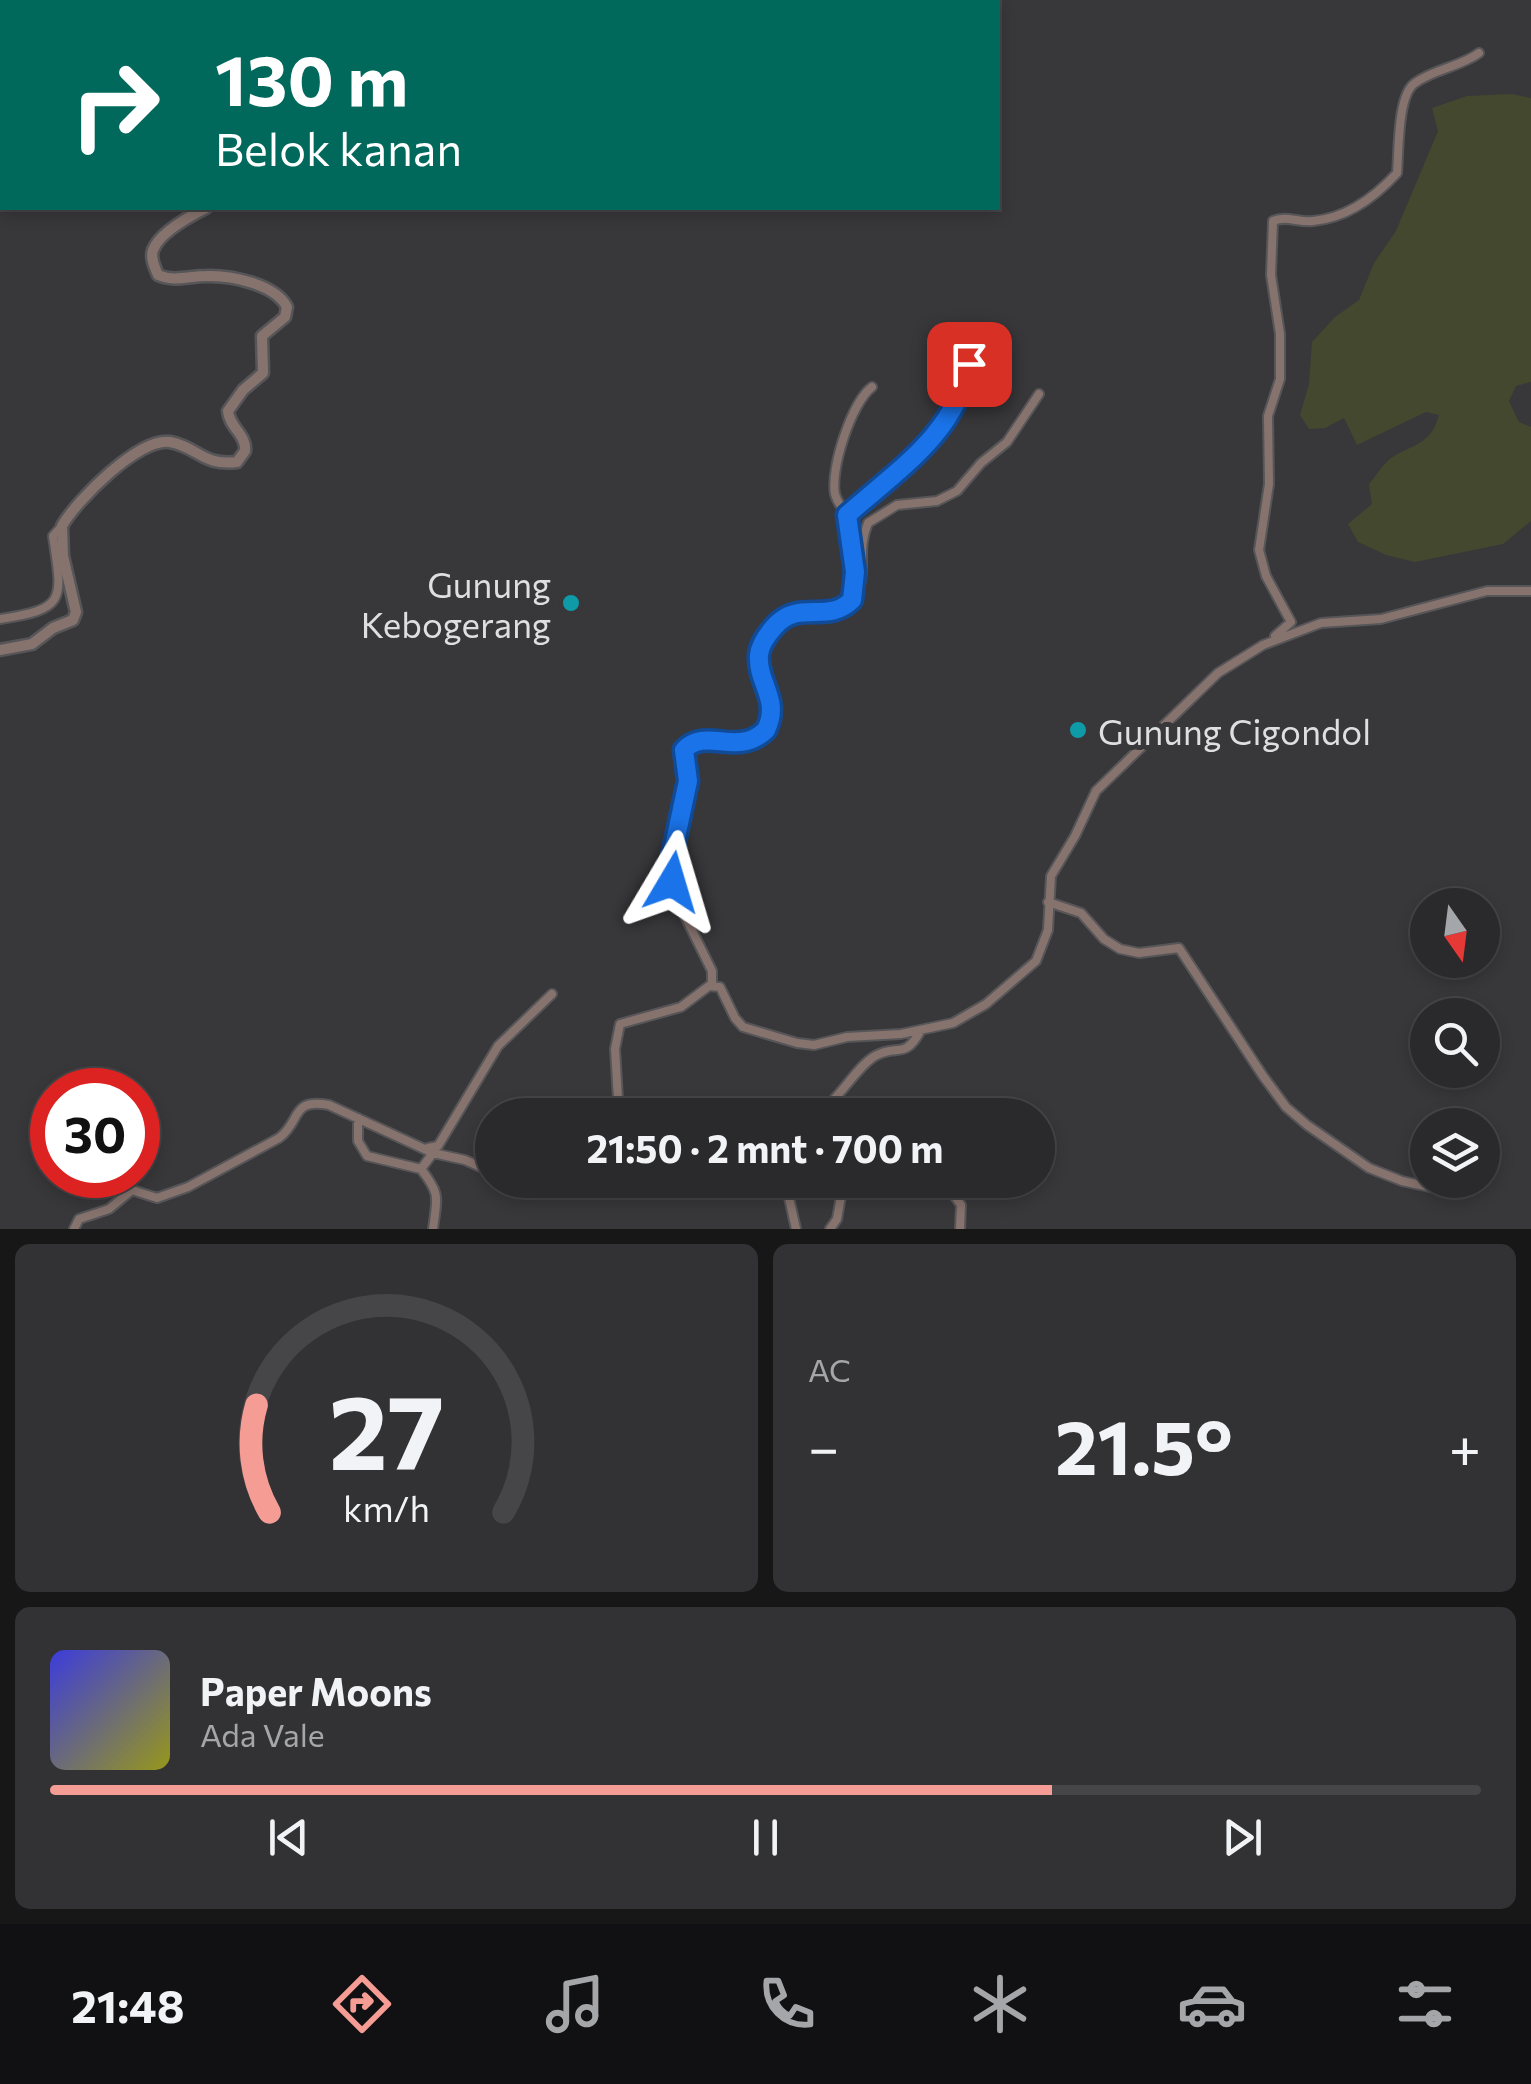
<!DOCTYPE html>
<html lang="id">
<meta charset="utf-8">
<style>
:root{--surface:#2a292c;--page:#323134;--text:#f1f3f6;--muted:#a5a6a9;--line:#464548;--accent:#f59c95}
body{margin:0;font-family:Commissioner,sans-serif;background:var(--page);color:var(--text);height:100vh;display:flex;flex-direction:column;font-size:38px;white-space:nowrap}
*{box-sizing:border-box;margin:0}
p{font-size:32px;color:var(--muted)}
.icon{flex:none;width:55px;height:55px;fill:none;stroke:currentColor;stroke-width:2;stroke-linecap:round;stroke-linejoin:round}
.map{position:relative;height:1229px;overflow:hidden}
.side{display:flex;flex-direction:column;gap:15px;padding:15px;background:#171718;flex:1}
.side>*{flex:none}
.banner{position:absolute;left:0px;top:0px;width:1000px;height:210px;box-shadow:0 5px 15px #0003,0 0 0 2px var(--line);background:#00695c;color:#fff;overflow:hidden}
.needle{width:65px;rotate:166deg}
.tools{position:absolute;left:1410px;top:888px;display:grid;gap:20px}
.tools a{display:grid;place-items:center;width:90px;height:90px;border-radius:50%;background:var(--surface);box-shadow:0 5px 15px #0003,0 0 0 2px var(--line);font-size:50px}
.speed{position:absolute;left:30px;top:1068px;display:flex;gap:20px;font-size:50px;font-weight:700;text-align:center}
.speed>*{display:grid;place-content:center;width:130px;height:130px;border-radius:50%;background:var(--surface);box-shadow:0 5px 15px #0003,0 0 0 2px var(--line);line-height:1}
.speed .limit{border:15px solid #d22;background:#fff;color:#111}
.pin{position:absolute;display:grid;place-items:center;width:85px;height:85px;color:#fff;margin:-42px;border-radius:20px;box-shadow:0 5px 15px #0006}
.me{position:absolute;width:110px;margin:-55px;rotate:7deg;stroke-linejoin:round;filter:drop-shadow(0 0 8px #0008)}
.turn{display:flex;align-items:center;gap:35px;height:210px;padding:0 50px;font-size:45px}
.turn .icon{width:130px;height:130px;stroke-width:2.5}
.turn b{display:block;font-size:70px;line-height:85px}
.big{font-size:75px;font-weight:700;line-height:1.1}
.side .widget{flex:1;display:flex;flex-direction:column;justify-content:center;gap:15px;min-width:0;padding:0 35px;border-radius:15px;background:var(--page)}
.side .dial{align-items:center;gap:0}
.dial svg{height:260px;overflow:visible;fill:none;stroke:var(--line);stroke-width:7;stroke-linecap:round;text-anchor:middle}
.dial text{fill:var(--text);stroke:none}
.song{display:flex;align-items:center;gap:30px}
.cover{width:120px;height:120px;border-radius:15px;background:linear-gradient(135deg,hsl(240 70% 55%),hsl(60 70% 35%))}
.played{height:10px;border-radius:5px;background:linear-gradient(90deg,var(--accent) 70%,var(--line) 70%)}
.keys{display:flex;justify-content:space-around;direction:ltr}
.heat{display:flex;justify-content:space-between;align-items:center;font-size:55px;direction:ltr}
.side .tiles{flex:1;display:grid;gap:15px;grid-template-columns:1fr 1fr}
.widget:last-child{grid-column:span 2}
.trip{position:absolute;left:475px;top:1098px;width:580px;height:100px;border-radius:50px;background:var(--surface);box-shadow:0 5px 15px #0003,0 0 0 2px var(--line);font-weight:700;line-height:100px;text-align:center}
.menu{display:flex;height:160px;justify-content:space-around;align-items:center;background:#111012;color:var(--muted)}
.menu .icon{width:70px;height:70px}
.menu .active{color:var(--accent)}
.menu b{font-size:45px;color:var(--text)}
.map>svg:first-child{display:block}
</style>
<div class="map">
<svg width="1531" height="1229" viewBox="0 0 1531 1229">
<rect width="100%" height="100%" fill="#38373a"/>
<path fill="#44482e" d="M1512 94 1531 98V382L1516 386 1509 401 1519 422 1531 427V521L1503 544 1415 562 1386 555 1358 542 1348 524 1372 504 1369 484C1376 476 1383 464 1391 458 1413 444 1431 445 1439 415L1426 412 1357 445 1344 418 1325 428 1309 429 1300 415 1309 384 1312 342 1335 317 1359 300 1374 263 1396 231 1438 131 1432 108 1467 96Z"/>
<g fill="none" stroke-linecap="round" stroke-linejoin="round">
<defs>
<path id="minor" d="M39 0 40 2
M173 0 175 2
M271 0 272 2
M294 0 298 2
M751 0 756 2
M930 0 932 2
M255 2 258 0
M322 2H329
M849 2 851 0
M870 2 872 0
M972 2 974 0
M0 123 2 121
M847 515C842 508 837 502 835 494 830 468 852 402 872 387
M854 592 855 572 847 515C896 470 955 434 969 364
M0 619C68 609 62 599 53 536L62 526
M1275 636 1291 622 1266 576 1259 550 1269 484 1268 416 1280 379V334L1271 275 1273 221C1286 215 1299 223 1313 221 1347 218 1375 197 1397 173 1399 153 1397 95 1415 83 1434 69 1460 67 1479 53
M1048 902 1081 913 1104 939 1120 949 1139 953 1179 948 1263 1076 1286 1107 1307 1125 1369 1168 1402 1181 1439 1189 1476 1186
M712 985V971L679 904 670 872 688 783 685 750 697 741C713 740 729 746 745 743 792 735 761 682 759 654 778 594 805 623 845 607 875 577 853 559 868 523L897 505 937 501 957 491 981 463 1007 442 1039 394
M619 1115 615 1049 620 1024 681 1007 709 986 720 987 735 1018 743 1027 797 1043 814 1045 847 1037 901 1034 953 1023 986 1004 1036 961 1048 930 1051 876 1075 836 1096 791 1218 673 1263 645 1321 623 1381 619 1487 591H1531
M817 1115C839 1100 856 1067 875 1056 898 1043 904 1061 921 1030
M358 1118V1141L367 1156 421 1169
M428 1148 438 1146 498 1046 552 994
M433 1153 465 1160 492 1172
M513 1180 531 1184 551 1180
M785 1180 796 1229
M943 1180 961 1205 960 1229
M74 1229 79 1219 109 1209 132 1190 157 1198 188 1187 279 1138C302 1121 290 1098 329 1105L433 1153 421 1169C441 1195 437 1197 433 1229
M830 1229 837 1219 843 1185 854 1180"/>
<path id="tertiary" d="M376 2 383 0
M0 650 32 644 53 628 73 620 76 612 63 556 62 526C76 501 139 437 170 442 198 447 202 466 237 462L245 451C247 435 229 427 228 411L243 390 263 373 262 336 285 317 287 307C275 284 230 275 206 276 189 276 174 282 158 275 155 268 150 258 153 250 160 232 190 216 206 208"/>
</defs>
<use href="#minor" stroke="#565558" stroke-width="12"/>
<use href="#tertiary" stroke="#565558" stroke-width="15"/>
<use href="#minor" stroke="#87736e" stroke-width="8"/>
<use href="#tertiary" stroke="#87736e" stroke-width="10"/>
</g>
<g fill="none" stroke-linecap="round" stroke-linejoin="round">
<defs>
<path id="route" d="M672 882 670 865 688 781 684 750C706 726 737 758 766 730 781 699 757 684 759 655 760 644 767 635 774 627 799 598 827 625 852 600L855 572 847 515C896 471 956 434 969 364"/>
</defs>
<use href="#route" stroke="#114b97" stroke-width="25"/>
<use href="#route" stroke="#1a73e8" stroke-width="18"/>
</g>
<g fill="#0f9aa8" stroke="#38373a" stroke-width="4">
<circle cx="571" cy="603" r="10"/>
<circle cx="1078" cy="730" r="10"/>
</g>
<g text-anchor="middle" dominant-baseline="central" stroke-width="10" stroke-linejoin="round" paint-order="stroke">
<g font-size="35" fill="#dfdee0" stroke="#38373a" text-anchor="end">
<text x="551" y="583">Gunung<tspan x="551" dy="40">Kebogerang</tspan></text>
<text x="1098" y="730" text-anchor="start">Gunung Cigondol</text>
</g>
</g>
</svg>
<div class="tools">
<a><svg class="needle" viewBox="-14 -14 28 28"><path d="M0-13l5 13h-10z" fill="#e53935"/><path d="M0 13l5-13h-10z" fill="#a5a6a9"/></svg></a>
<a><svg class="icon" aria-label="search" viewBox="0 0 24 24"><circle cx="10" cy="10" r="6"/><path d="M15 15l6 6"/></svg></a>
<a><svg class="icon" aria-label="layers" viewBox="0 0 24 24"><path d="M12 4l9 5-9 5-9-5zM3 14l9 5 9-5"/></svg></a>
</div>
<div class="speed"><div class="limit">30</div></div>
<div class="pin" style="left:969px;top:364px;background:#d93025"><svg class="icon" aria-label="arrive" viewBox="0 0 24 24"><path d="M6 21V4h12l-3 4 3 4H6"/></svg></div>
<svg class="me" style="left:672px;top:882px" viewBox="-20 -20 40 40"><path d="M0-17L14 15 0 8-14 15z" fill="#1a73e8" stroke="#fff" stroke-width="4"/></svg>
<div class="trip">21:50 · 2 mnt · 700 m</div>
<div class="banner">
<div class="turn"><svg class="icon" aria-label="right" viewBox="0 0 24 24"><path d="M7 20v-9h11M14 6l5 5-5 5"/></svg><div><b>130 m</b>Belok kanan</div></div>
</div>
</div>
<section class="side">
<div class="tiles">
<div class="widget dial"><svg viewBox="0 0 100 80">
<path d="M14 69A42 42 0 1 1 86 69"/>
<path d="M14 69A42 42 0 0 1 10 36" stroke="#f59c95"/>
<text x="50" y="56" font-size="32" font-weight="700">27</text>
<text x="50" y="72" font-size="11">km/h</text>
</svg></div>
<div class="widget"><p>AC</p>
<div class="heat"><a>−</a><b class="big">21.5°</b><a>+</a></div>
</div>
<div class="widget">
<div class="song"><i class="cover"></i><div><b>Paper Moons</b><p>Ada Vale</p></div></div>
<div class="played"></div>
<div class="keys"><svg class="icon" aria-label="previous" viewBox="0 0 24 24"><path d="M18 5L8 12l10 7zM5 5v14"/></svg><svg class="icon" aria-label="pause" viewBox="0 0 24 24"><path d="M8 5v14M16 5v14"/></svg><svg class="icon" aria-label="next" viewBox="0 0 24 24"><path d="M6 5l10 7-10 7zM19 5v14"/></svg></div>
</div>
</div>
</section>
<nav class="menu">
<b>21:48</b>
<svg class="icon active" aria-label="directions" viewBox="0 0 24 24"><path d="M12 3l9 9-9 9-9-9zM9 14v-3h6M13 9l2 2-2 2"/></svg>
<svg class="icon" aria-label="music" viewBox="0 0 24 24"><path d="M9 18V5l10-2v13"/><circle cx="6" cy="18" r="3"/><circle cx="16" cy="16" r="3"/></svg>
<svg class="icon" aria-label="phone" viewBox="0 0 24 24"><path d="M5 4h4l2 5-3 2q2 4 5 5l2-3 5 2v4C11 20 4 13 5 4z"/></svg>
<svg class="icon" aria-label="climate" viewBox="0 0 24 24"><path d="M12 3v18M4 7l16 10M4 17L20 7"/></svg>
<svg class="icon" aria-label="car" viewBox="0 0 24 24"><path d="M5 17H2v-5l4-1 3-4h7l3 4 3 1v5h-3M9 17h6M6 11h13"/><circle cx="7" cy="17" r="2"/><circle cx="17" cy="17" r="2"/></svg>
<svg class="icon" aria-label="filters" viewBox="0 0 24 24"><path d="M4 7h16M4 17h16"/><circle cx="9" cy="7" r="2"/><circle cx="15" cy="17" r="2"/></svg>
</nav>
